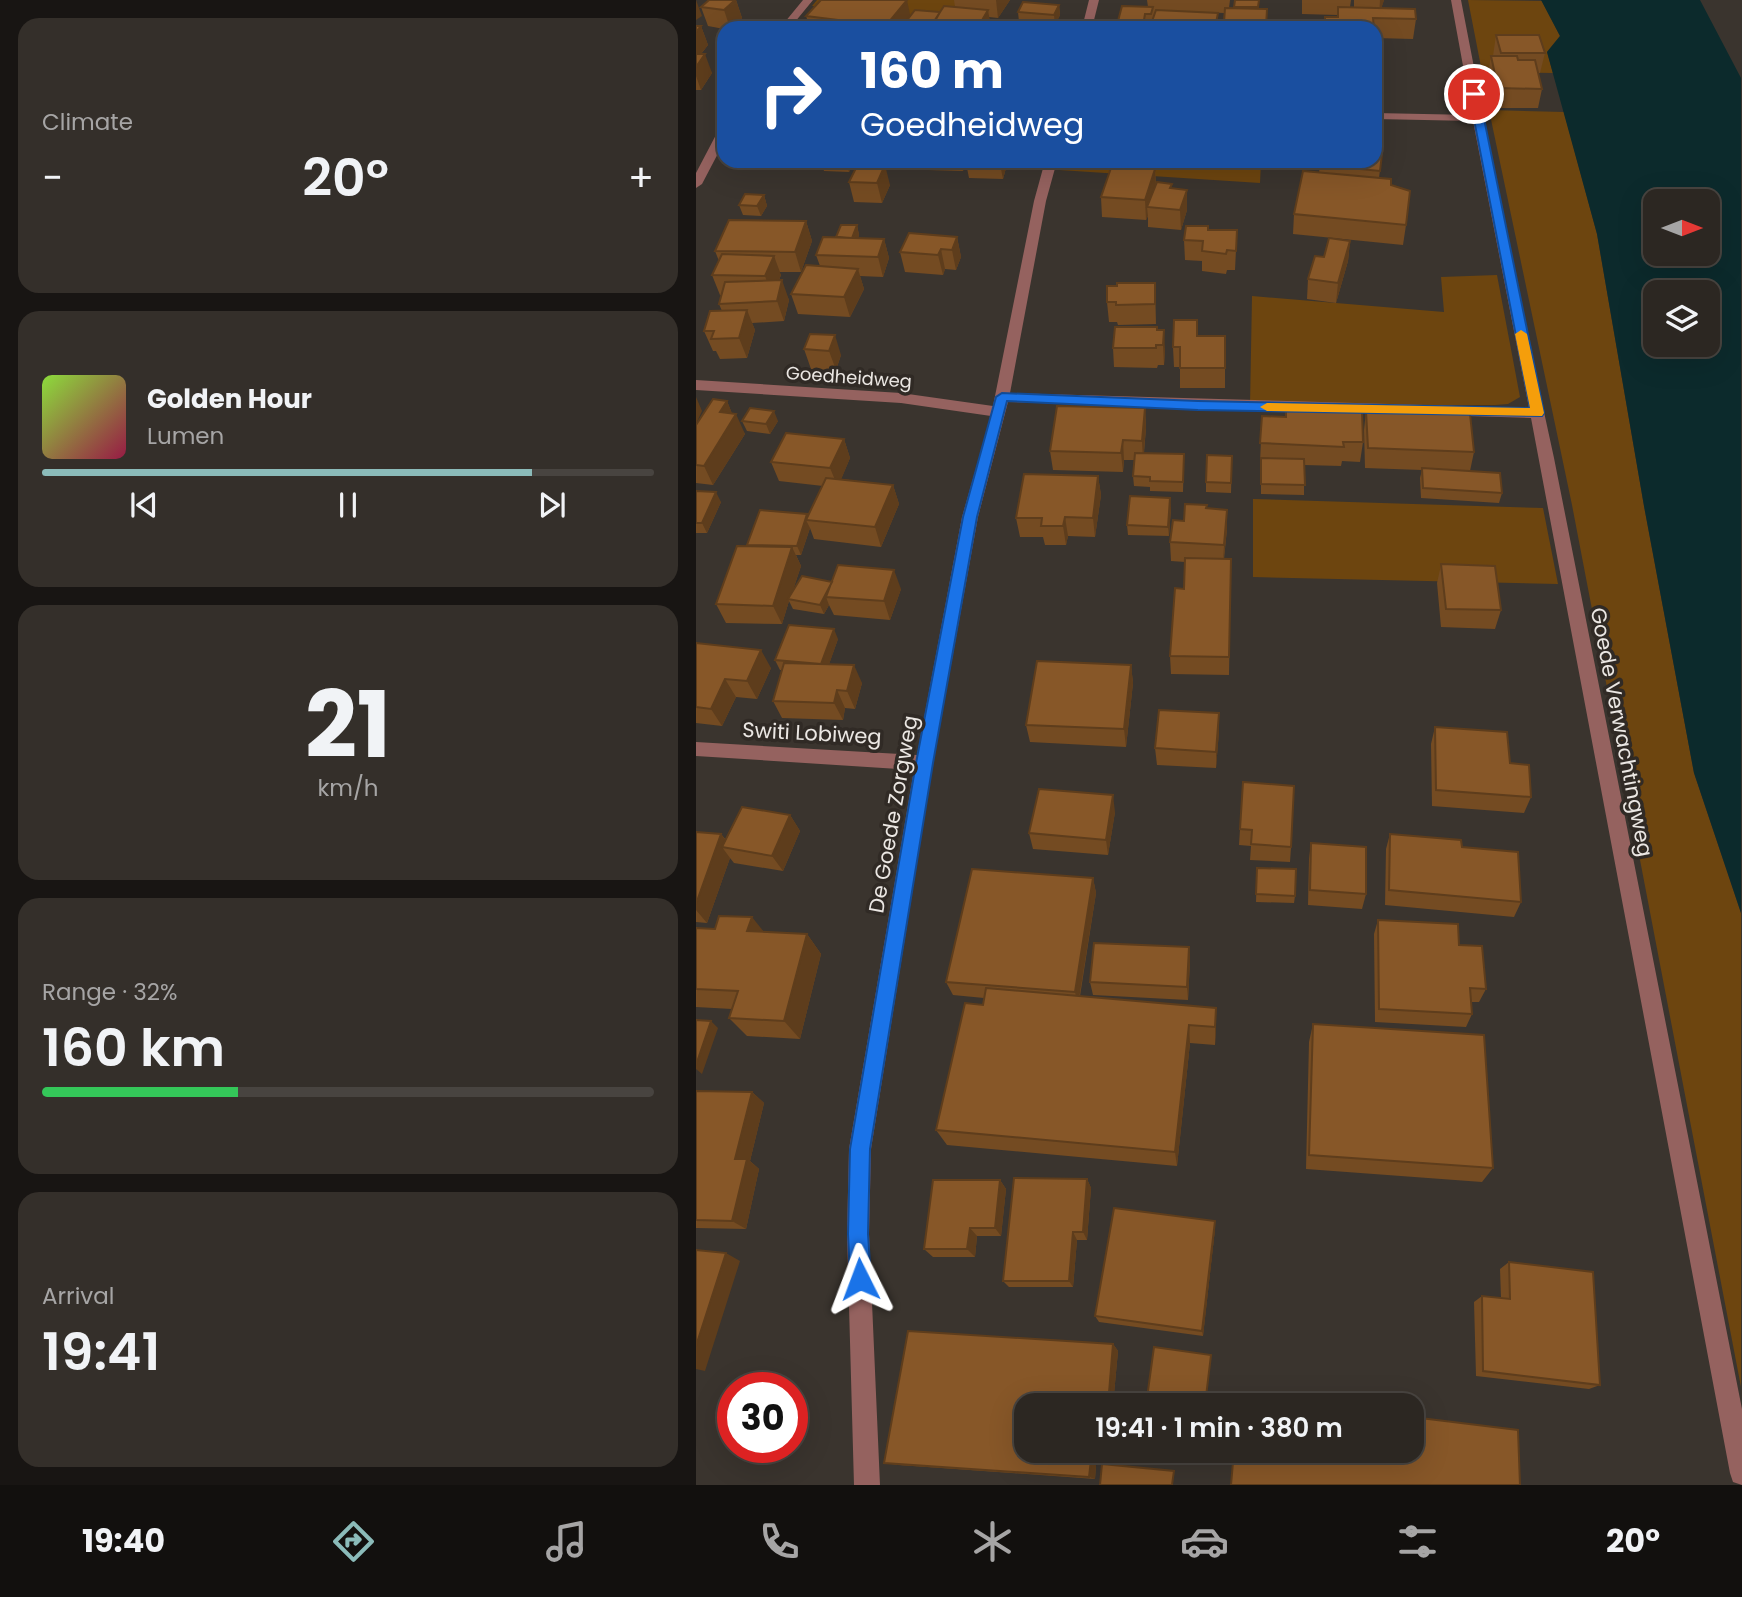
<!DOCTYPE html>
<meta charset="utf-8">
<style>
:root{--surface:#2c2722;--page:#342f2a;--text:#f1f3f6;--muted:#a6a5a5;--line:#484440;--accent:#8bbbb9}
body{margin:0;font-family:Poppins,sans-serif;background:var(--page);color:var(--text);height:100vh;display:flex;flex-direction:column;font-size:26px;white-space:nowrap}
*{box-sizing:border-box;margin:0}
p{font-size:23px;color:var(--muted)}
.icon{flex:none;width:38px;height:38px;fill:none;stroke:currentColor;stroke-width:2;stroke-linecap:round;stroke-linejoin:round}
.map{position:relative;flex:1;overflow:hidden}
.drawer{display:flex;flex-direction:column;gap:18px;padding:18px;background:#181513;width:696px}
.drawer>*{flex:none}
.guide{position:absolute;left:21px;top:21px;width:665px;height:147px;border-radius:21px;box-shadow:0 7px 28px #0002,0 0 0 2px var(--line);background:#1a4fa0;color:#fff;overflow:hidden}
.needle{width:46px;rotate:90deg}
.buttons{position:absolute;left:947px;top:189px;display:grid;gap:14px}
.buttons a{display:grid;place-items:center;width:77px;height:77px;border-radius:14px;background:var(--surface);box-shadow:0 7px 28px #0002,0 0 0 2px var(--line);font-size:35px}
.speed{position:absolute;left:21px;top:1372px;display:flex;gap:14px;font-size:35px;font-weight:700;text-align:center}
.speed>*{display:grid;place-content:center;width:91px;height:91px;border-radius:50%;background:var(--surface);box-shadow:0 7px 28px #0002,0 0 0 2px var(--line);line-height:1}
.speed .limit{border:10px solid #d22;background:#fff;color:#111}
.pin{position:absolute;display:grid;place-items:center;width:60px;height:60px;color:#fff;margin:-30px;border:4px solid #fff;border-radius:50%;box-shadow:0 2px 7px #0007}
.me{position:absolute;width:77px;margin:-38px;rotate:357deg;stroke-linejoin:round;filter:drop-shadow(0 0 5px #0008)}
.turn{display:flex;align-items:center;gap:24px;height:147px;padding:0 28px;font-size:32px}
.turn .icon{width:91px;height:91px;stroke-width:2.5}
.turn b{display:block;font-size:49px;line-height:60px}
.big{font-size:52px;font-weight:600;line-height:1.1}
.drawer .tile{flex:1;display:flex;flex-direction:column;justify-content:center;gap:10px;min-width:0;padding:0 24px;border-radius:21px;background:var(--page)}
.drawer .dial{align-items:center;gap:0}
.dial b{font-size:91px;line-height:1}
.song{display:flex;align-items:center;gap:21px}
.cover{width:84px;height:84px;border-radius:10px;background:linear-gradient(135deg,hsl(90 70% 55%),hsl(340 70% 35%))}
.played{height:7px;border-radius:4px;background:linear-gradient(90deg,var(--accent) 80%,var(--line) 80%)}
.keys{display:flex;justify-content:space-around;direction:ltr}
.heat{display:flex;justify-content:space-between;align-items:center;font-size:38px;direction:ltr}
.charge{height:10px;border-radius:5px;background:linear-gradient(90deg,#34c759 32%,var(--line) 0)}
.trip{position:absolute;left:318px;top:1393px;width:410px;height:70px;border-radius:21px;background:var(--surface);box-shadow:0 7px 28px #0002,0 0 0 2px var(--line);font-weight:600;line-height:70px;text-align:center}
.menu{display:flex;height:112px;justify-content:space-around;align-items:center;background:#12100e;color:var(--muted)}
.menu .icon{width:49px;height:49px}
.menu .on{color:var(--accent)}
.menu b{font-size:32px;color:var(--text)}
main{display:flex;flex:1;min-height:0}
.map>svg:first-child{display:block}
</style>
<main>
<section class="drawer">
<div class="tile"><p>Climate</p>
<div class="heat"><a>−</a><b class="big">20°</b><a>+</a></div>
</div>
<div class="tile">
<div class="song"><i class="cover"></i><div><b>Golden Hour</b><p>Lumen</p></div></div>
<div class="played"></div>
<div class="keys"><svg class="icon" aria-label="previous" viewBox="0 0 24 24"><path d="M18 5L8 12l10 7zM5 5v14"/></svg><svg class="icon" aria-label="pause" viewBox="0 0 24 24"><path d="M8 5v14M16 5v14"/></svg><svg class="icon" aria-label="next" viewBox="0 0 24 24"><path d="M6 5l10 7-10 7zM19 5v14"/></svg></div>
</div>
<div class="tile dial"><b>21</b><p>km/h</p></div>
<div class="tile"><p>Range · 32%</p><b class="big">160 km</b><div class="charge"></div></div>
<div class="tile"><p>Arrival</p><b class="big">19:41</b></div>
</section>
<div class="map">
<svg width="1046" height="1485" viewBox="0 0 1046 1485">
<rect width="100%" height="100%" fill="#3a342e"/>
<path fill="#6d450f" d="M121 0H261L253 21 116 6Z
M772 0 846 1 864 36 851 52 857 73 786 72Z
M793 110 868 112 901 234 948 506 998 773 1045 913V1387L876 505Z
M366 161H565L564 183 363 170Z
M801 275 824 397 812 404 799 405 554 406 556 296 748 312 745 277Z
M557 499 847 508 862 584 557 577Z"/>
<path fill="#0c2a2c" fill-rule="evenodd" d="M845 0H1004L1045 78V913L998 773 948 506 901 234 851 52 864 36ZM959 201H1012V254H959ZM959 292H1012V345H959Z"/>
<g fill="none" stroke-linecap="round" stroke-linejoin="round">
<path fill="#95625f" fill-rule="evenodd" d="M107 0H117L94 28H84Z
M393 0H403L396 28H386Z
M755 0H765L817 269 858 458 1046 1409V1485L1037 1482 1034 1473 835 418 312 402 282 517 237 763 175 1149 173 1234 184 1485H158L151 1234 153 1149 218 770 0 756V742L221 755 266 517 295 416 205 403 0 390V380L205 393 297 406 338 201 349 161H361L350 201 314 393 833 408 777 121 679 119V113L776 115Z
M28 128V142L6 184 0 188V173L22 131Z"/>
</g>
<path fill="#744b22" d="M13 0H40L46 18 36 28 28 29 12 26 5 7Z
M258 0H314L302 18 293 17 295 28H114L110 16H214L244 12 259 7Z
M451 0H534L533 8H538L539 0H563L562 9H571L570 28H527L528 13 502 12 522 28H454L455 24H449V28H422V21L452 7Z
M606 0H655L654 7H658V0H688L685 8 720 19 717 39 679 38V28H628L629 17H641V15L606 14Z
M363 5 364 15 359 25 323 22 322 12Z
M0 26H5L12 45 5 54 16 73 5 90H0V93Z
M800 35 849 53 844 73H842L846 89 842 108H799L792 75 795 56H797Z
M687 145 683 178 695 185 710 225 707 245 597 234 598 214 623 173 624 161Z
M125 161H159L153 172 128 171Z
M194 161H270L267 171 196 169Z
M162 164 194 185 186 203 158 202 153 182Z
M271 168H310L307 179 273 178Z
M459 169 460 185 476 188 491 210 485 230 452 227V216L450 220 406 217 405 197Z
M68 195 71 206 65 216 47 215 43 205Z
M110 221 116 241 105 272H83L85 275 83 280 93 300 88 321 56 323 59 330 51 358 24 359 20 351H17L8 331 26 311 23 304 25 295H24L16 275 23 261 19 251Z
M161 225 163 235 162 238 188 239 193 258 187 277 164 276 168 289 154 317 102 314 95 294 124 266 120 255 140 237Z
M512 230H541L539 270H531L530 274 506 271V261L489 260 488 240Z
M261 237 265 257 260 270 249 269 247 275 209 272 204 252Z
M654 241 652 261 640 303 611 299 612 279 628 257Z
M459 283 460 324 422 325 421 322H413L411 302Z
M501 320V336H529V388H484V367H478L477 347Z
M461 330 469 350 468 365H462L461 368 418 367 417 348Z
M114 334 145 355 140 370 115 369 108 349Z
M31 401 36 414 49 434 17 485 0 483V425Z
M449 408 450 428 448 453 488 454 487 492 454 491V487L438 486 437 476 439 460H428L427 472 357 470 354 451Z
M670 411 778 452 774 471 806 493 803 503 725 498 724 478 726 470 669 468 668 430Z
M566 416 667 442 664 462 646 461 645 466 608 465V495L565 494V463H564Z
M46 421H82L74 434 51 431Z
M148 439 154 458 145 479 197 485 203 504 185 547 118 539 114 528 105 555H100L105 566 96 593 136 581 205 589 194 620 138 615 133 605 128 614 97 609 93 601 86 624 30 623 20 604 52 546 51 545 112 517 127 486 83 481 75 462Z
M536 456 535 493 510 492V482Z
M402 476 405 495 399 537 372 536 370 545H349L347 537H324L320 518Z
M0 491 25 502 11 533H0Z
M511 505V509L531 510V529L528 559H535L533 675 475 674 474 656 488 589 489 562 475 561 474 542 488 521Z
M475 508 473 536 432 535 431 525Z
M745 565 805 610 799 629 745 627 741 583Z
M142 639 133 664 166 683 159 709 149 708 147 720 86 718 77 701 86 670H84L79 660Z
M0 643 75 668 61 699 40 697 26 726 0 723Z
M435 665 437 683 430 747 334 742 330 725Z
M739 727 814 763 835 797 828 813 736 806 735 744Z
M523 731 520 768 461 765 459 748Z
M547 782 595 847 594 862 554 860 555 846 543 845Z
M419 812 412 855 337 849 333 833Z
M94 815 104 831 87 871 38 863 34 858 11 923 0 922V832L25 834 30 840Z
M694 834 766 847 825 902 818 917 689 905 690 849Z
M615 843 670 894 666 909 612 905 613 859Z
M561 868 599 896 598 903 560 902Z
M397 878 400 893 384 996 520 1026 519 1045 494 1043 481 1166 251 1145 240 1130 287 1005 288 998 257 995 250 982Z
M682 920 763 945 790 989 783 1002H775L776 1014 770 1027 679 1022 678 934Z
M0 928 111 934 125 954 104 1039 51 1036 33 1018 36 1009 0 1007Z
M493 947 494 961 492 1000 397 995 394 982Z
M617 1024 797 1168 786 1182 610 1169 613 1042Z
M0 1091 56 1092 68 1103 54 1161 63 1169 50 1229 0 1228Z
M391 1179 395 1188 391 1240H381L377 1287H313L307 1281Z
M304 1180 310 1189 305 1236H281L279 1257H237L228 1249Z
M519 1229 507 1336 403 1322 399 1316Z
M813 1262 904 1385 893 1389 780 1376 778 1302 786 1296 805 1298 804 1269Z
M417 1344 422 1351 417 1405H331V1451H413L412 1453 401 1452 399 1479 203 1465 188 1463Z"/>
<path fill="#5e3d1c" d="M0 0 6 16 0 20Z
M39 0H40L46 18 36 28H34L28 10Z
M211 0 215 19 207 28H188Z
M300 0H314L302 18Z
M684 0H688L683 17Z
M363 5 364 15 359 25 358 15Z
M292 10 295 28H283L282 27Z
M522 13V28H519Z
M5 26 12 45 0 60V32Z
M9 54 16 73 5 90 0 76V67Z
M151 161H159L153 172 150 162Z
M265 161H270L267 171Z
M308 161H309L310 168 307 179 305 169Z
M189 165 194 185 186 203 181 183Z
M459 169 460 189 451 207 452 216 450 220 449 200Z
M491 190V210L485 230 484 210Z
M68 195 71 206 65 216 61 206Z
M110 221 116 241 105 272 99 252Z
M161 225 163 235 158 249 155 239Z
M261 237 265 257 260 270 256 250Z
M188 239 193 258 187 277 182 257Z
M654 241 652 261 640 303 642 283Z
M245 249 249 269 247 275 242 255Z
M78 256 85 275 76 296 69 276Z
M162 269 168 289 154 317 148 297Z
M86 280 93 300 88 321 81 301Z
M51 310 59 330 51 358 43 338Z
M468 330 469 350 468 365 467 345Z
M139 335 145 355 140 370 133 351Z
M0 397 6 411 0 424Z
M31 401 38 418 40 414 49 434 17 485 8 466 24 412Z
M449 408 450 428 447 460 446 441Z
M78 411 82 421 74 434 70 424Z
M148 439 154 458 142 487 134 468Z
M427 440 428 460 427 472 425 453Z
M402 476 405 495 399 537 397 518Z
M197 485 203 504 185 547 179 527Z
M20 492 25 502 11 533 6 523Z
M474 498 475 508 473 536 472 527Z
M531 510V529L527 564 528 545Z
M111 514 113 520H110L114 528 105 555 101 546Z
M369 517 372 536 370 545 367 526Z
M96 547 105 566 94 599H92L93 601 86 624 77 606Z
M198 570 205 589 194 620 188 601Z
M136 582 130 597 133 605 128 614 124 605Z
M138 629 142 639 130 673 125 664Z
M65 650 75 668 61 699 51 681Z
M158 665 166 683 159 709 151 691Z
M435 665 437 683 430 747 428 729Z
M29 679 40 697 26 726 15 709Z
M141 690 149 708 147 720 138 703Z
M523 713V731L520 768V752Z
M417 795 419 812 412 855 410 840Z
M94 815 104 831 87 871 76 856Z
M25 834 36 849 26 847 34 858 11 923 0 910V904Z
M397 878 400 893 382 1005 379 992Z
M56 917 72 937 51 931Z
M111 934 125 954 104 1039 88 1021Z
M493 947 494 961 492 1000 491 987Z
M520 1008V1026L519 1045V1027Z
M15 1021 22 1028 6 1074 0 1069V1065Z
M493 1025 494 1043 481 1166 479 1152Z
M56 1092 68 1103 54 1161 63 1169 50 1229 36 1221 39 1159Z
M391 1179 395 1188 391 1240 387 1232Z
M304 1180 310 1189 305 1236 299 1228Z
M519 1221V1229L507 1336 506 1331Z
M274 1228 281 1236 279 1257 271 1249Z
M377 1232 381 1240 377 1287 373 1281Z
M30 1253 44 1261 9 1371 0 1369V1346Z
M417 1344 422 1351 417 1405H412Z
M396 1451 401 1452 399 1479 393 1477Z"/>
<path fill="#875728" stroke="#5e3d1c" stroke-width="2" d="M13 0H39L28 10 5 7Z
M125 0H211L188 28H168L146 25 150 21 110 16Z
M539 0H563L562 7H538Z
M327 2 363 5 358 15 322 12Z
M248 6 292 10 282 27 237 23Z
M426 6 457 7 455 14H449L448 20 422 21Z
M642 7 719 9 720 19 677 18 678 28H629V17H642Z
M529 8 571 9 570 27 528 23Z
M219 10 244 12 235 28H205Z
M460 10 522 13 519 28 454 27Z
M301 25 332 28H299Z
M0 26H5L0 32Z
M800 35H843L849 53H805Z
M0 54H9L0 67Z
M795 56H821L822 60H839L846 89 802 88Z
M679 145H687L684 171 623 165 624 161H679Z
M273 161H308L305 169 271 168Z
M162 164 189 165 181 183 153 182Z
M416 165 459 169 449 200 405 197Z
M607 171 695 179V185L714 191 710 225 598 214Z
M461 182 476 184 474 188 491 190 484 210 451 207Z
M49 194 68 195 61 206 43 205Z
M33 220 110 221 99 252 19 251Z
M145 225H161L156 238 140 237Z
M490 226H512V230H541L540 251 531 250 530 254 506 251 507 241 488 240Z
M213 233 261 237 256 250 245 249 242 255 204 252Z
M127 237 188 239 182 257 120 255Z
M633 238 654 241 642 283 612 279 619 256 628 257Z
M26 254 78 256 69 276 16 275Z
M110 265 162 269 148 297 95 294Z
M86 280 81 301 23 304 29 282Z
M421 283H459V304L420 305V302H411V286H421Z
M51 310 43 338 15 339 18 331H8L14 311Z
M478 320H501V336H529V368H484V347H477Z
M419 327H461V330H468L467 345H460V348H417Z
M114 334 139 335 133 351 108 349Z
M17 399 31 401 24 412 40 414 8 466 0 465V425Z
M361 406 449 408 446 441 427 440 425 453 354 451Z
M54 408 78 411 70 424 46 421Z
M590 409 666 412 667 442H647L648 447 564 443 566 416 590 417Z
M670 411 774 414 778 452 672 448Z
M90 433 148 439 134 468 75 462Z
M439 453 488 454 487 482 454 481V477L437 476Z
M511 455 536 456 535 483 510 482Z
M565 458 608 459 609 485 565 484Z
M726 468 804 473 806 493 727 488Z
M328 474 402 476 397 518 369 517 367 526H345L346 518H320Z
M130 478 197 485 179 527 110 520Z
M0 491 20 492 6 523H0Z
M434 496 474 498 472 527 431 525Z
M489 504 511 505 510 508 531 510 528 545 474 542 477 520 488 521Z
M64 510 111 514 101 546 51 545Z
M41 546 96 547 77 606 20 604Z
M489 558 535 559 533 657 474 656 479 588 488 589Z
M745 564 799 566 805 610 750 609Z
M142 565 198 570 188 601 130 597Z
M106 576 136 582 124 605 92 599Z
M93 625 138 629 125 664 79 660Z
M0 643 65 650 51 681 29 679 15 709 0 707Z
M341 661 435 665 428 729 330 725Z
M88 663 158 665 151 691 141 690 138 703 77 701Z
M463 710 523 713 520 752 459 748Z
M739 727 811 732 814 763 833 765 835 797 740 790Z
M547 782 598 786 595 847 555 844 556 830 544 829Z
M343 789 417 795 410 840 333 833Z
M46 807 94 815 76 856 26 847Z
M0 832 25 834 0 904Z
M694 834 765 840 766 847 822 852 825 902 693 890Z
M615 843 670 847V894L614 890Z
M561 868 600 869 599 896 560 894Z
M276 869 397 878 379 992 250 982Z
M23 916 56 917 51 931 111 934 88 1021 33 1018 42 991 0 989V928L19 929Z
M682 920 762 924 763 945 786 946 790 989 774 988 776 1014 683 1009Z
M398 943 493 947 491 987 394 982Z
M290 988 520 1008 519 1027 493 1025 479 1152 240 1130 269 1003 287 1005Z
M0 1020 15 1021 0 1065Z
M617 1024 788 1035 797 1168 613 1155Z
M0 1091 56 1092 39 1159H51L36 1221 0 1220Z
M318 1178 391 1179 387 1232H377L373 1281H307Z
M237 1180H304L299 1228H274L271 1249H228Z
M418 1208 519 1221 506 1331 399 1316Z
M0 1250 30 1253 0 1346Z
M813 1262 897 1272 904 1385 787 1371 786 1296 814 1299Z
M212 1331 417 1344 412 1405H331V1451H396L393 1477 188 1463Z
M458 1347 515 1355 509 1405H450Z
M542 1395 626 1405H542Z
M716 1417 822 1430 824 1485H535L538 1451H716Z
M406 1464 478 1471 476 1485H404Z"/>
<path fill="#1a73e8" stroke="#114b97" stroke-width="2" d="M778 91 783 94 848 413 846 416 502 410 311 401 281 517 237 763 174 1149 172 1234 175 1279 172 1286 164 1289 157 1286 154 1279 152 1234 154 1149 220 763 267 517 300 397 306 393 502 401 834 408 773 94Z"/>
<path fill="#f59e0b" d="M825 330 831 334 848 413 846 416 571 411 564 407 571 403 834 408 819 334Z"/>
<g text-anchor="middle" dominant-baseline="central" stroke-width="7" stroke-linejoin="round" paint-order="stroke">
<g font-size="18" fill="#ebe7e3" stroke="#302a25">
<text transform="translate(153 377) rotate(4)">Goedheidweg</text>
</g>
<g font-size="21" fill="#ebe7e3" stroke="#302a25">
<text transform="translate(926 732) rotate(79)">Goede Verwachtingweg</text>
<text transform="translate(116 733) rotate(3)">Switi Lobiweg</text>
<text transform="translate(197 814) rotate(-80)">De Goede Zorgweg</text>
</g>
</g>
</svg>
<div class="buttons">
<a><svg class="needle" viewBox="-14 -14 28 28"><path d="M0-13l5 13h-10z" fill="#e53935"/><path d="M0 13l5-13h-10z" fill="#a6a5a5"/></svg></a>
<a><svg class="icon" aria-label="layers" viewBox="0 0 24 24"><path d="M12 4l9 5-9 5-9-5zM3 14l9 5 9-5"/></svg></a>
</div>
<div class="speed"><div class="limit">30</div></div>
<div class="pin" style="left:778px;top:94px;background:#d93025"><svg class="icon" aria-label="arrive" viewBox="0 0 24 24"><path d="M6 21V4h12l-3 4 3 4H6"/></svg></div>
<svg class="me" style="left:164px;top:1279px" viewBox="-20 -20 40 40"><path d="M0-17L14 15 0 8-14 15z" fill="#1a73e8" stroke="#fff" stroke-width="4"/></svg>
<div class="trip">19:41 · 1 min · 380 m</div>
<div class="guide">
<div class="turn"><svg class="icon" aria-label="right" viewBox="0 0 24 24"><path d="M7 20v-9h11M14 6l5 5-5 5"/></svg><div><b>160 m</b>Goedheidweg</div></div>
</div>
</div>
</main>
<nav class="menu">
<b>19:40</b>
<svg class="icon on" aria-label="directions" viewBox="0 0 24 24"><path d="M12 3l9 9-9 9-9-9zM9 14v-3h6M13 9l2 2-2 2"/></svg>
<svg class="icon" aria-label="music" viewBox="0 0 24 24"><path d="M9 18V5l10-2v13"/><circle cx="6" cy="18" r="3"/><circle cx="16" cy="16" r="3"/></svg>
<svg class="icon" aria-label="phone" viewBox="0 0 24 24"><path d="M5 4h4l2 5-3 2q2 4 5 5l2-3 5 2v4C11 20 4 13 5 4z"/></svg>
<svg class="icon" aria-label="climate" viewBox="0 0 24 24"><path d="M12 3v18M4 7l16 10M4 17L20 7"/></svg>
<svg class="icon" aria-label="car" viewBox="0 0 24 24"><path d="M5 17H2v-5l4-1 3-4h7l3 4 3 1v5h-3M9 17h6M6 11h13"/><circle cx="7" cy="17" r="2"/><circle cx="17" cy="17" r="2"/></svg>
<svg class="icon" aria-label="filters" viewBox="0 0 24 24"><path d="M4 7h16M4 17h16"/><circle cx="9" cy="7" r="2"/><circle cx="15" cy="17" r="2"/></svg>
<b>20°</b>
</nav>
